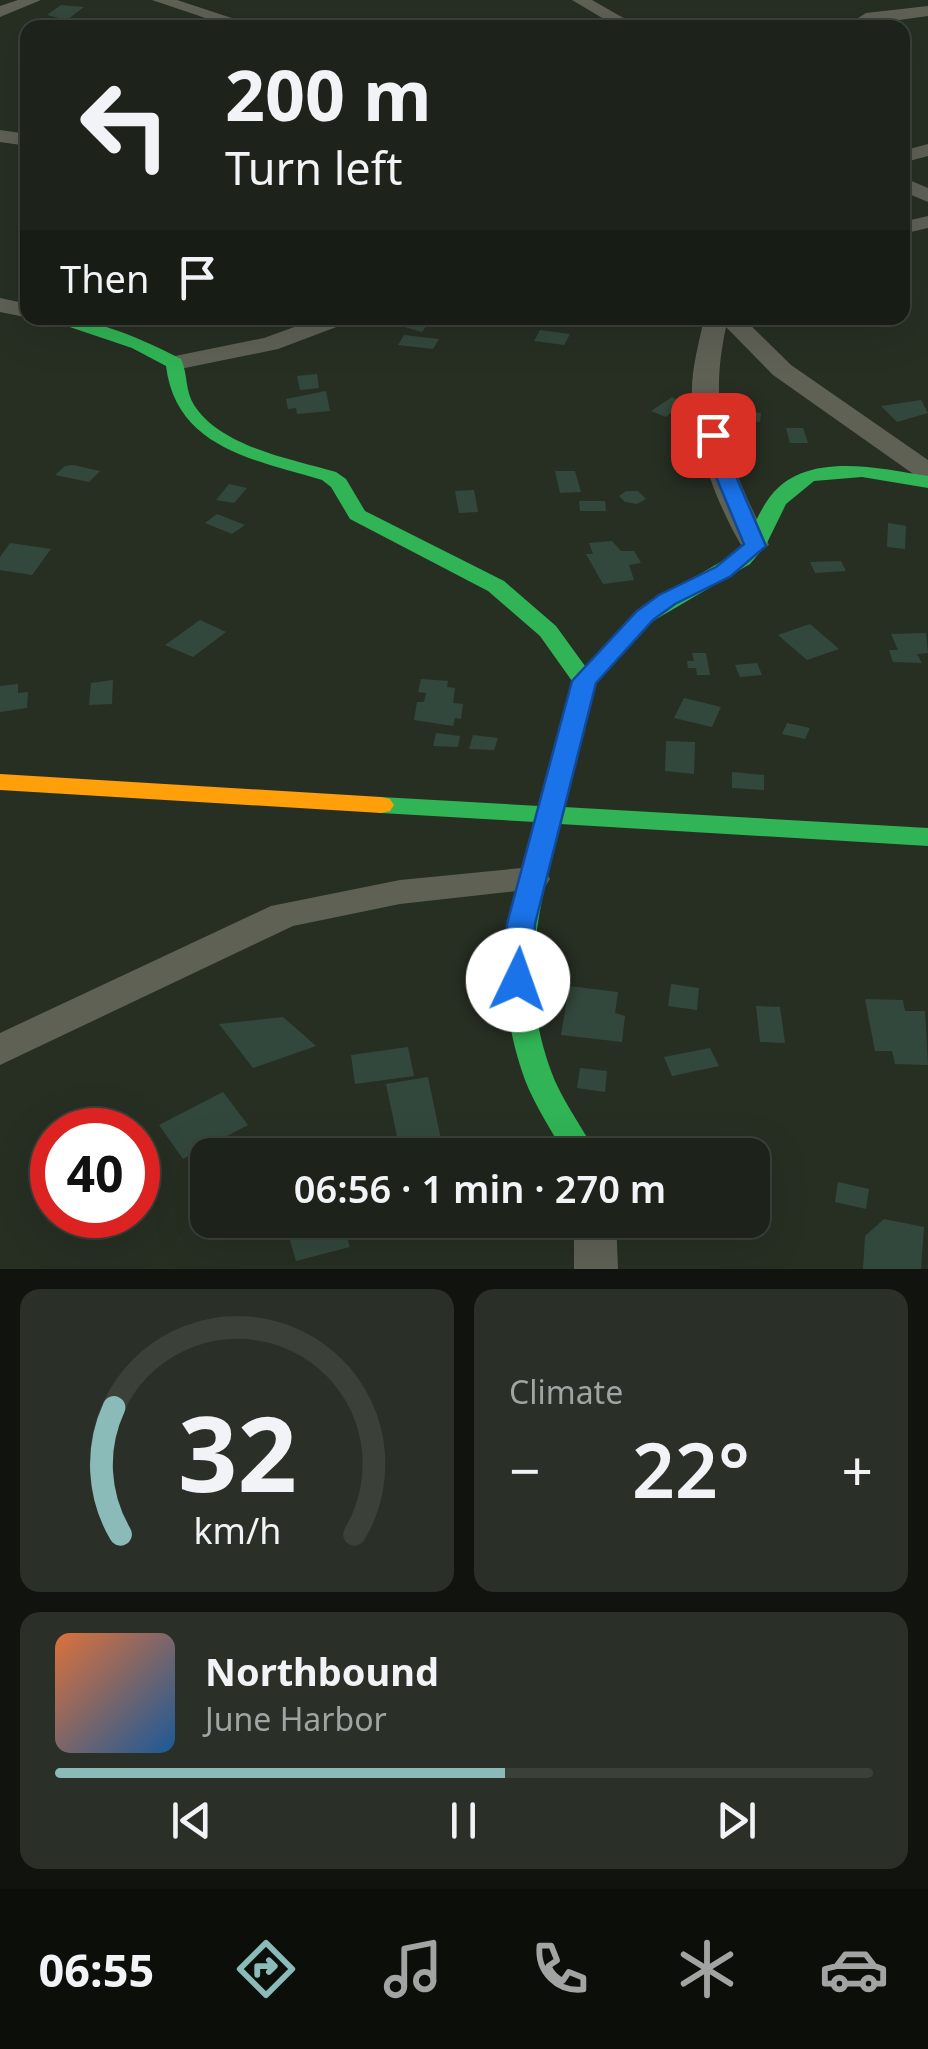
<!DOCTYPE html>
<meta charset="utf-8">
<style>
:root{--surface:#1d231a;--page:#2a2f27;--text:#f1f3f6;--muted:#a0a4a2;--line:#3b4039;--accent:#8bbbb9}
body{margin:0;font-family:"Noto Sans",sans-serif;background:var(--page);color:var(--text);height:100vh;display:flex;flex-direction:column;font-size:38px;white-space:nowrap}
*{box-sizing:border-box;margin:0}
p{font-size:32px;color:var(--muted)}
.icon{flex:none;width:55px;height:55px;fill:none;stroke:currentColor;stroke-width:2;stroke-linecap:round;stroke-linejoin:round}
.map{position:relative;height:1269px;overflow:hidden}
.side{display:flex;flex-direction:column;gap:20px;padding:20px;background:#10130e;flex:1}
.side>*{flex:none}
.banner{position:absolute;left:20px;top:20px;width:890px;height:305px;border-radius:20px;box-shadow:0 10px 40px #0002,0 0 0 2px var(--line);background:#1d231a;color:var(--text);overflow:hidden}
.speed{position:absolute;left:30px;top:1108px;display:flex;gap:20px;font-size:50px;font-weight:700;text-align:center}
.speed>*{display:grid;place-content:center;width:130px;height:130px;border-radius:50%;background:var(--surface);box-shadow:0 10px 40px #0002,0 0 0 2px var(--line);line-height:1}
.speed .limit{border:15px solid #d22;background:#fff;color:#111}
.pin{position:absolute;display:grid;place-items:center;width:85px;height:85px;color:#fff;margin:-42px;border-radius:20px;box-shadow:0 5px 15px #0006}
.me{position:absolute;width:110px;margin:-55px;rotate:3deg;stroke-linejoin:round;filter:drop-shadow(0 0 8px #0008)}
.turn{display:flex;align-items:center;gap:35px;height:210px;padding:0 40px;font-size:45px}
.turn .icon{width:130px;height:130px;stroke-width:2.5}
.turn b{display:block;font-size:70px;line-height:85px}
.then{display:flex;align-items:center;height:95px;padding:0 40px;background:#0003;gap:20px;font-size:38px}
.big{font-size:75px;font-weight:600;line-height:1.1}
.side .widget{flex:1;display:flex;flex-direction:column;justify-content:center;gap:15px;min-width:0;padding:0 35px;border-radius:20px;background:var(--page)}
.side .dial{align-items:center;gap:0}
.dial svg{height:260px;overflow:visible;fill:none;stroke:var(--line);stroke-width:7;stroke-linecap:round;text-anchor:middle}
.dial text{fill:var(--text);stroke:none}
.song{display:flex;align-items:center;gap:30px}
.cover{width:120px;height:120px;border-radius:15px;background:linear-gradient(135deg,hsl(20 70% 55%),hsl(210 70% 35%))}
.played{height:10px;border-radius:5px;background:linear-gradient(90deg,var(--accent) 55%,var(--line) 55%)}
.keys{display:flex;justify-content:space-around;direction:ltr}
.heat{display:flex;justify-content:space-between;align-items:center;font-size:55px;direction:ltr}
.side .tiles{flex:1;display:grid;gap:20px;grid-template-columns:1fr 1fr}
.widget:last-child{grid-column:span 2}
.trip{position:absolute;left:190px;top:1138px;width:580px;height:100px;border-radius:20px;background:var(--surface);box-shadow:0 10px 40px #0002,0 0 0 2px var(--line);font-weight:600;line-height:100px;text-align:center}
.tab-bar{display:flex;height:160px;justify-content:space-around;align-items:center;background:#0c0e0a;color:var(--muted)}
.tab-bar .icon{width:70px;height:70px}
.tab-bar .on{color:var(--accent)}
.tab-bar b{font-size:45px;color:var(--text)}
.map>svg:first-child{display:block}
</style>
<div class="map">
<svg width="928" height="1269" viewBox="0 0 928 1269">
<rect width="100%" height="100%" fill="#272f23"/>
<path fill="#33483c" d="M61 5 84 7 67 20 47 15Z
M402 318 429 322 422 332 394 324Z
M540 330 570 334 564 345 534 341Z
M404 335 439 339 433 349 398 345Z
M317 374 319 388 300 390 297 376Z
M326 391 330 411 297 414 296 408 288 409 286 399Z
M672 397 683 403 666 417 651 411Z
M921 400 928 413 897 422 881 406Z
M732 408 761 413 760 422 725 417Z
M786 428H803L808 443H790Z
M74 465 86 468 100 471 89 482 55 475 65 466Z
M555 471H575L581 492 560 493Z
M229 484 247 488 234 503 216 500Z
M474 490 478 512 459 513 455 491Z
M626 491H638L646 499 637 504 625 502 619 496Z
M579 501H605L606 511H580Z
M217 514 245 525 232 534 205 523Z
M888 523 906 526 905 549 887 547Z
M612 541 621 551H634L641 563 629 565 634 580 603 584 586 554H593L589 543Z
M10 543 51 549 32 575 0 570V557Z
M841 561 846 571 815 573 810 562Z
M200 620 226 632 193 657 165 645Z
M810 624 839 649 807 660 778 635Z
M926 633 928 653 917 654 922 663 893 662 889 650H898L891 634Z
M692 653H706L710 675H697L696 668H688L687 661H694Z
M757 663 762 675 740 677 735 665Z
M421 679 448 681 447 687 455 688 453 703 463 704 461 719 455 718 453 726 414 720 417 702H424L426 693 418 692Z
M113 680 112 704 89 705 91 683Z
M18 684V693L28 692 27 708 0 712V686Z
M684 698 721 707 712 727 674 718Z
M787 723 810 728 805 739 782 734Z
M436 733 460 736 458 747 433 746Z
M473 735 498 738 494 750 469 749Z
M666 741 695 742 694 774 665 771Z
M732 772 764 775V790L732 788Z
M671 984 699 988 697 1010 668 1006Z
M569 986 618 992 615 1013 625 1016 622 1042 561 1035Z
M865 999 903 1000 905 1011H925L928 1065 895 1064 892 1051H875Z
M756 1006 780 1007 785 1043 760 1042Z
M283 1017 316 1046 253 1068 219 1024Z
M408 1047 414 1076 355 1084 351 1055Z
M710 1048 719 1066 672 1076 664 1057Z
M580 1068 607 1071 605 1092 577 1088Z
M428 1077 444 1154 401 1155 386 1084Z
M223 1092 248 1125 183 1159 159 1125Z
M838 1182 869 1189 866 1209 835 1202Z
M884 1219 924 1227 921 1269H863L865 1236Z
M325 1220H341L350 1247 296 1261 287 1230Z"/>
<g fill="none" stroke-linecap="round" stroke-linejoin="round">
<path fill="#5f6155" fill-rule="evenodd" d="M18 0H41L0 17V6Z
M152 0H177L262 28H235Z
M572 0H592L641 28H619Z
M928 6V16L842 28 866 13Z
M0 130 28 134V146L0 142Z
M928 144V156L902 163V151Z
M902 177 928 188V202L902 191Z
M928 216V228L902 234V222Z
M0 298 28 304 30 318 0 312Z
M319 318H351L347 323 278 349 175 370 163 363 175 356 264 338Z
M704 318H743L791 365 928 460V480L919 478 773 375 726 327C706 420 731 463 769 545L755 553 745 551C720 513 693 441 692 396 691 369 699 344 704 318Z
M532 867 544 870 550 879 544 888 400 904 293 926 0 1065V1033L271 906 400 880Z
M574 1220H616L618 1269H574Z"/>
<path fill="#30b455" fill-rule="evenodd" d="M43 318C90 315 140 338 181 359 188 374 185 391 194 405 221 447 291 459 336 472L346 479 365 511 504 581 556 626 585 666 637 611 734 554C750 538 755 519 767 501 801 449 877 468 928 476V488L862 477 814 481 786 504 766 545 750 564 653 621 595 683 564 807 928 828V846L560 824C537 916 517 988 555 1081 566 1106 584 1130 597 1155H565C552 1131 535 1106 525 1080 490 982 509 918 535 822L381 813 372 811 368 805 372 799 381 797 539 806 572 681 540 636 488 591 350 519 331 487 322 480C255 460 176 448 166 366L132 348Z"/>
<path fill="#ff9f0a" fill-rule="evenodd" d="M0 774 381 797 390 799 394 805 390 811 381 813 0 790Z"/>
</g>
<path fill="#1a73e8" stroke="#114b97" stroke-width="2.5" d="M713 429 723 435 729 460 766 546 731 576 675 604 653 620 596 683 535 924 532 980 528 987 518 990 508 987 504 980 507 924 572 681 637 611 659 595 716 567 744 544 709 460 703 435Z"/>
</svg>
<div class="speed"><div class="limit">40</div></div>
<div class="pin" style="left:713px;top:435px;background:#d93025"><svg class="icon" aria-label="arrive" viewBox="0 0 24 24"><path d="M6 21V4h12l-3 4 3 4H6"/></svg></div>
<svg class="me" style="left:518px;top:980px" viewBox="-20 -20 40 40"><circle r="19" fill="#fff"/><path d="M0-13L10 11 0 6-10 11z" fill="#1a73e8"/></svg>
<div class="trip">06:56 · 1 min · 270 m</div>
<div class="banner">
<div class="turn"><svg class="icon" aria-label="left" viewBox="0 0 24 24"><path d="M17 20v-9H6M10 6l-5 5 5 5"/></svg><div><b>200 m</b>Turn left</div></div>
<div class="then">Then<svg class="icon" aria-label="arrive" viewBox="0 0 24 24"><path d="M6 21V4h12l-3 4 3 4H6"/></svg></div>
</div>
</div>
<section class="side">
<div class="tiles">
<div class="widget dial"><svg viewBox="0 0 100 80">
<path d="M14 69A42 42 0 1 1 86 69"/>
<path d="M14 69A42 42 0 0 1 12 30" stroke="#8bbbb9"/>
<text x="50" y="56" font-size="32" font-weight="700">32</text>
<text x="50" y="72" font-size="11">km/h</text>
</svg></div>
<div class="widget"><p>Climate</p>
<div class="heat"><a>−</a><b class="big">22°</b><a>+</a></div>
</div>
<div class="widget">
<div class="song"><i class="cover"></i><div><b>Northbound</b><p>June Harbor</p></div></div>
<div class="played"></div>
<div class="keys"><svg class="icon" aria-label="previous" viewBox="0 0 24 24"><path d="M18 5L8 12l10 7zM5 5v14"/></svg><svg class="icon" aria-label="pause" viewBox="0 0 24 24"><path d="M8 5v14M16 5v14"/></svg><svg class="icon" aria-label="next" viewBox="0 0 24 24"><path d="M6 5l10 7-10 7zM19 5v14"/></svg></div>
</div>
</div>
</section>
<nav class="tab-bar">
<b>06:55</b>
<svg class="icon on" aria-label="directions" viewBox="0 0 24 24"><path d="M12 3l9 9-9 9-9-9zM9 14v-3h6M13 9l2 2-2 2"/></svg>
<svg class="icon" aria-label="music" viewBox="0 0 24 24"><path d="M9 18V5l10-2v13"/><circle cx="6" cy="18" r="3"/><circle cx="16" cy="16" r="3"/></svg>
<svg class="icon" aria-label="phone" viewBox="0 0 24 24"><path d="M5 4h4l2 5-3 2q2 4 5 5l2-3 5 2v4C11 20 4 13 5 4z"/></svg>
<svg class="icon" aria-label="climate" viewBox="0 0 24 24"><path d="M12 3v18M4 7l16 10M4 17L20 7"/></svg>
<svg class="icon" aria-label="car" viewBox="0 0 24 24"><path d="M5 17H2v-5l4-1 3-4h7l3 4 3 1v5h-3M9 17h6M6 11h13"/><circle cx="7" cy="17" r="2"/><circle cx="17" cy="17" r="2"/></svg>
</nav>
